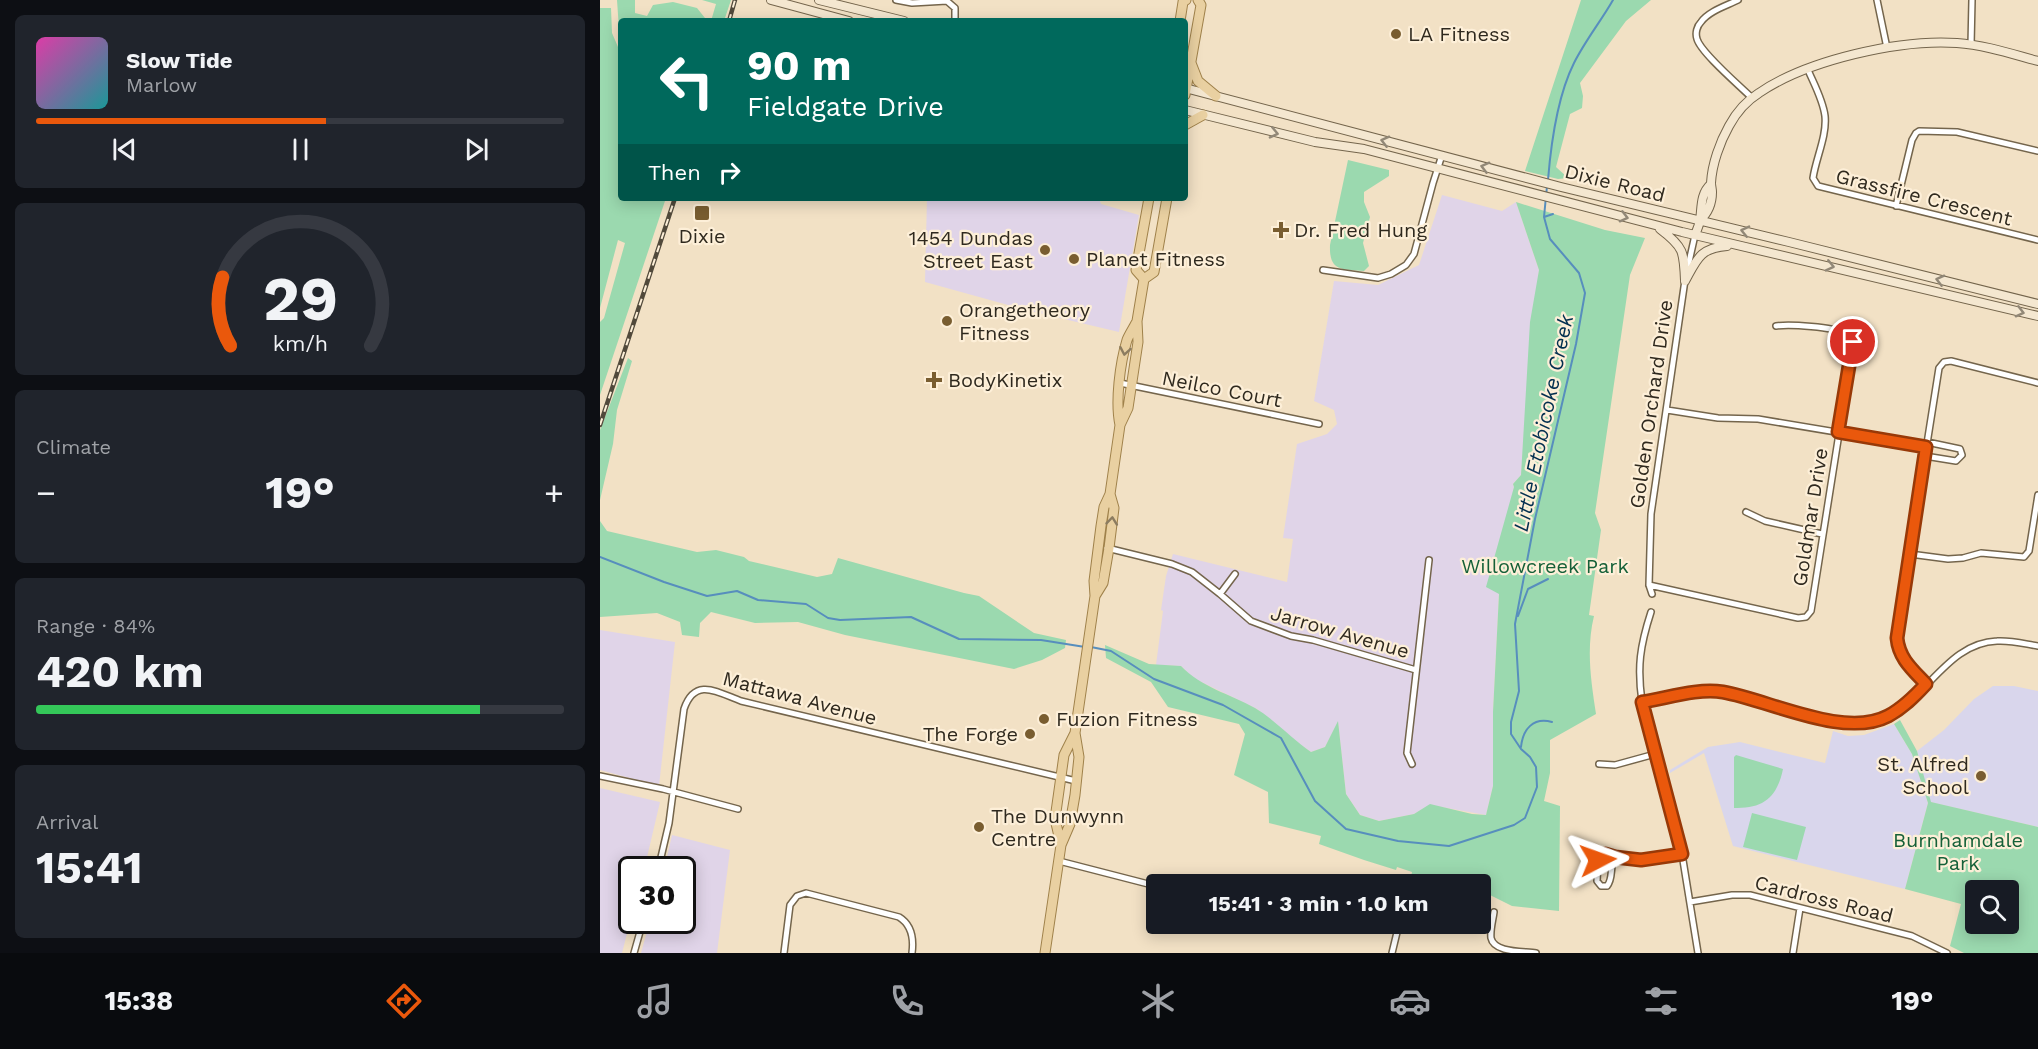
<!DOCTYPE html>
<meta charset="utf-8">
<style>
:root{--surface:#171b24;--page:#20242c;--text:#f1f3f6;--muted:#9ea1a6;--line:#363941;--accent:#ea580c}
body{margin:0;font-family:"Work Sans",sans-serif;background:var(--page);color:var(--text);height:100vh;display:flex;flex-direction:column;font-size:22px;white-space:nowrap}
*{box-sizing:border-box;margin:0}
p{font-size:20px;color:var(--muted)}
.icon{flex:none;width:33px;height:33px;fill:none;stroke:currentColor;stroke-width:2;stroke-linecap:round;stroke-linejoin:round}
.map{position:relative;flex:1;overflow:hidden}
.drawer{display:flex;flex-direction:column;gap:15px;padding:15px;background:#0d0f14;width:600px}
.drawer>*{flex:none}
.banner{position:absolute;left:18px;top:18px;width:570px;height:183px;border-radius:6px;box-shadow:0 3px 15px #0003;background:#00695c;color:#fff;overflow:hidden}
.buttons{position:absolute;left:1365px;top:880px;display:grid;gap:12px}
.buttons a{display:grid;place-items:center;width:54px;height:54px;border-radius:6px;background:var(--surface);box-shadow:0 3px 15px #0003;font-size:30px}
.speed{position:absolute;left:18px;top:856px;display:flex;gap:12px;font-size:30px;font-weight:700;text-align:center}
.speed>*{display:grid;place-content:center;width:78px;height:78px;border-radius:50%;background:var(--surface);box-shadow:0 3px 15px #0003;line-height:1}
.speed .limit{border:3px solid #111;border-radius:9px;background:#fff;color:#111}
.pin{position:absolute;display:grid;place-items:center;width:51px;height:51px;color:#fff;margin:-26px;border:3px solid #fff;border-radius:50%;box-shadow:0 2px 6px #0007}
.me{position:absolute;width:66px;margin:-33px;rotate:86deg;stroke-linejoin:round;filter:drop-shadow(0 0 4px #0008)}
.turn{display:flex;align-items:center;gap:21px;height:126px;padding:0 30px;font-size:27px}
.turn .icon{width:78px;height:78px;stroke-width:2.5}
.turn b{display:block;font-size:42px;line-height:51px}
.then{display:flex;align-items:center;height:57px;padding:0 30px;background:#0003;gap:12px;font-size:22px}
.big{font-size:45px;font-weight:700;line-height:1.1}
.drawer .card{flex:1;display:flex;flex-direction:column;justify-content:center;gap:9px;min-width:0;padding:0 21px;border-radius:9px;background:var(--page)}
.drawer .dial{align-items:center;gap:0}
.dial svg{height:156px;overflow:visible;fill:none;stroke:var(--line);stroke-width:7;stroke-linecap:round;text-anchor:middle}
.dial text{fill:var(--text);stroke:none}
.song{display:flex;align-items:center;gap:18px}
.cover{width:72px;height:72px;border-radius:9px;background:linear-gradient(135deg,hsl(320 70% 55%),hsl(180 70% 35%))}
.played{height:6px;border-radius:3px;background:linear-gradient(90deg,var(--accent) 55%,var(--line) 55%)}
.keys{display:flex;justify-content:space-around;direction:ltr}
.heat{display:flex;justify-content:space-between;align-items:center;font-size:33px;direction:ltr}
.charge{height:9px;border-radius:4px;background:linear-gradient(90deg,#34c759 84%,var(--line) 0)}
.trip{position:absolute;left:546px;top:874px;width:345px;height:60px;border-radius:6px;background:var(--surface);box-shadow:0 3px 15px #0003;font-weight:700;line-height:60px;text-align:center}
.menu{display:flex;height:96px;justify-content:space-around;align-items:center;background:#090b0e;color:var(--muted)}
.menu .icon{width:42px;height:42px}
.menu .active{color:var(--accent)}
.menu b{font-size:27px;color:var(--text)}
main{display:flex;flex:1;min-height:0}
.map>svg:first-child{display:block}
</style>
<main>
<section class="drawer">
<div class="card">
<div class="song"><i class="cover"></i><div><b>Slow Tide</b><p>Marlow</p></div></div>
<div class="played"></div>
<div class="keys"><svg class="icon" aria-label="previous" viewBox="0 0 24 24"><path d="M18 5L8 12l10 7zM5 5v14"/></svg><svg class="icon" aria-label="pause" viewBox="0 0 24 24"><path d="M8 5v14M16 5v14"/></svg><svg class="icon" aria-label="next" viewBox="0 0 24 24"><path d="M6 5l10 7-10 7zM19 5v14"/></svg></div>
</div>
<div class="card dial"><svg viewBox="0 0 100 80">
<path d="M14 69A42 42 0 1 1 86 69"/>
<path d="M14 69A42 42 0 0 1 10 34" stroke="#ea580c"/>
<text x="50" y="56" font-size="32" font-weight="700">29</text>
<text x="50" y="72" font-size="11">km/h</text>
</svg></div>
<div class="card"><p>Climate</p>
<div class="heat"><a>−</a><b class="big">19°</b><a>+</a></div>
</div>
<div class="card"><p>Range · 84%</p><b class="big">420 km</b><div class="charge"></div></div>
<div class="card"><p>Arrival</p><b class="big">15:41</b></div>
</section>
<div class="map">
<svg width="1438" height="953" viewBox="0 0 1438 953">
<rect width="100%" height="100%" fill="#f2e1c5"/>
<path fill="#e0d4e8" d="M842 195 902 211 916 202 939 270 921 475 913 484 914 487 899 593 893 712V786L886 815 830 805 814 814 779 821 760 815 746 794 738 722 725 747 711 752 695 741 657 709 593 678 581 666 556 665 563 611 561 610 566 576 573 554 687 582 693 539 683 538 697 444 727 434 737 424 734 410 714 401 734 281 778 285 819 265Z
M327 198H499L501 204 539 215 519 332 426 310 325 282Z
M0 630 75 642 59 786 0 770Z
M0 788 60 802 44 870H32L31 918 22 953H0Z
M72 835 130 850 117 953H41L50 921H82V870H64Z"/>
<path fill="#d9d6ec" d="M1393 686H1414L1438 691V827L1330 802 1317 751 1344 730 1374 699Z
M1294 724 1312 754 1328 803 1305 889 1133 846 1104 753 1070 773V770L1108 747 1140 742 1225 763 1233 731 1248 736 1264 735Z"/>
<path fill="#9bd9af" fill-rule="evenodd" d="M17 0H35V13L47 16 53 5 73 2 97 8 105 18 104 21H21V35L19 29Z
M102 0H131L124 21H111L116 4Z
M981 0H1051L1026 21 980 83 983 96 982 108 970 114 956 167 968 178 958 179 925 171Z
M0 8H11L12 33 21 54V198H66L0 395V322L4 318 25 243 18 240 0 308Z
M748 160 789 170V176L764 192V202L770 217 763 243 769 266 764 271C742 269 729 272 730 245Z
M916 202 1005 230 1045 238 1030 275 995 513 1001 530 989 615 994 616C986 649 991 681 996 714L950 740V773L944 801 960 806 959 911 912 906 890 895 881 902 880 885H827L829 881 811 877 812 872 797 867 796 870 764 860 719 844 721 836 669 823 668 792 634 775 645 734 639 724 568 707 551 682 506 658 505 645 549 664 581 666C601 687 630 694 655 708 674 719 692 739 711 752L725 747 738 721 746 794 760 815 779 821 814 814 830 804 872 814 886 815 893 786V712L899 594 886 587 914 487 913 484 921 475 930 322 939 270Z
M28 358 32 361 17 410 13 444 0 500V430Z
M0 521 7 531 97 552 116 550 144 557 149 561 217 577 232 574 238 558 364 593 379 596 434 633 466 640 465 648 442 660 414 669 245 635 198 622 155 623 111 612 100 623 99 637 82 635 80 622 57 613 0 617Z
M1300 720 1317 751 1331 802 1438 827V953H1364L1350 946 1361 904 1305 889 1328 803 1312 754 1294 724ZM1376 891H1408V924H1376Z
M1136 755 1183 769C1177 798 1163 809 1134 808V757Z
M1152 813 1206 827 1197 860 1143 847Z"/>
<g fill="none" stroke-linecap="round" stroke-linejoin="round">
<path stroke="#578ebd" stroke-width="2" d="M948 180C951 143 957 97 974 63 985 41 1001 21 1013 0
M944 217 953 214
M0 557 64 582 107 596 137 591 158 600 206 604 228 618 240 620 311 617 359 639 441 640 485 647
M918 616 928 589 948 579
M491 647 511 651 554 679 623 705 681 738 715 801 746 829 798 841 849 846 914 825 925 818 937 787 936 767 930 757 921 749 911 734V722L919 691 915 624 935 519 976 344 985 293 979 273 950 239 944 217 947 186
M921 747C923 729 933 717 952 722"/>
<defs>
<path id="street" d="M296 0 312 3 347 1 355 8V21
M1138 0C1126 6 1109 11 1101 22 1097 26 1095 33 1097 39 1101 53 1140 86 1152 98
M1277 0 1287 48
M1371 45 1372 0
M1208 70C1214 84 1223 100 1225 116 1227 136 1216 158 1213 178L1218 186 1438 240
M1296 206 1312 140 1316 133 1319 131 1357 132 1438 151
M723 270 778 278 791 274 806 265 814 254 833 183 842 155
M1087 271 1095 235
M520 383 719 424
M1067 410 1118 418 1158 419 1326 447
M1325 456 1356 461 1362 455 1360 449 1327 442
M1146 512 1165 521 1222 534
M507 548 572 564 592 572 620 594 651 621 691 636 713 640 816 670
M1310 554 1348 559 1363 558 1381 553 1424 557 1429 551 1438 495
M1049 585 1198 618 1206 617 1211 611 1253 345C1252 340 1251 335 1245 333 1233 327 1190 324 1176 326
M620 594 635 574
M1052 594 1049 585 1051 514 1085 280
M1051 612C1040 646 1037 667 1042 702L1082 854 1098 953
M1326 684C1311 669 1297 656 1297 633L1339 368 1344 362 1351 361 1438 383
M1042 702C1068 698 1097 688 1123 692 1168 699 1230 732 1274 721 1324 709 1343 643 1397 641 1411 640 1425 644 1438 646
M812 764 807 753 829 560
M999 764 1015 765 1055 754
M0 776 63 789 138 809
M1015 857C1009 866 1014 878 1007 886H1001L997 881 998 860 1003 854 1041 860 1082 854
M459 861 556 886
M58 870 69 823 84 709C95 677 117 692 141 701L476 781
M1090 902 1132 895H1150L1312 936 1347 953
M894 912C893 920 890 930 891 938 894 953 924 951 936 953
M34 953 43 921
M184 953 190 905 197 896 206 893 299 917C312 925 314 938 312 953
M792 953 799 924
M1193 953 1200 908"/>
<path id="secondary" d="M171 0 249 21
M219 0 304 21
M585 88 961 187 1189 242 1438 304
M585 110 715 142 764 149 1082 232 1438 316
M1100 220C1108 213 1112 203 1112 192 1112 189 1111 186 1111 183 1112 164 1120 142 1129 126 1136 113 1146 101 1159 93 1207 60 1300 39 1357 43 1385 45 1412 54 1438 61
M1060 229C1084 247 1084 252 1085 281
M1095 235C1097 230 1099 225 1100 221 1102 207 1100 194 1111 184
M1085 281C1097 259 1100 248 1127 246"/>
<path id="primary" d="M580 21 583 2 586 0
M591 63 598 81 616 96
M585 95 601 5 598 0
M585 125 603 115
M544 279 536 270 549 198
M520 425C515 402 520 363 527 340 529 335 533 329 536 323
M495 596 503 583 509 548 514 508 510 494
M461 845 455 819 464 755 475 733
M445 953 461 845 470 824 475 795 479 757 475 733 495 596 494 581 501 526 504 507 510 494 520 425 528 408 538 342 537 321 544 279 554 272 567 198"/>
</defs>
<use href="#street" stroke="#74654c" stroke-width="8"/>
<use href="#secondary" stroke="#74654c" stroke-width="10"/>
<use href="#primary" stroke="#9f814a" stroke-width="11"/>
<use href="#street" stroke="#fff" stroke-width="5"/>
<use href="#secondary" stroke="#f4e7d0" stroke-width="8"/>
<use href="#primary" stroke="#e9d0a1" stroke-width="9"/>
<defs>
<path id="rail" d="M129 21 135 0
M0 425 75 198"/>
</defs>
<use href="#rail" stroke="#51493b" stroke-width="4.5"/>
<use href="#rail" stroke="#fdefd8" stroke-width="2" stroke-dasharray="7" stroke-linecap="butt"/>
</g>
<defs><path id="oneway-chevron" d="M-2-3.5L2.5 0L-2 3.5" fill="none" stroke-width="1.6" stroke-linecap="round" stroke-linejoin="round" transform="scale(1.5)"/></defs>
<g stroke="#928877">
<use href="#oneway-chevron" transform="translate(674 133) rotate(13)"/>
<use href="#oneway-chevron" transform="translate(785 141) rotate(-166)"/>
<use href="#oneway-chevron" transform="translate(885 167) rotate(-165)"/>
<use href="#oneway-chevron" transform="translate(1024 217) rotate(14)"/>
<use href="#oneway-chevron" transform="translate(1145 231) rotate(-167)"/>
<use href="#oneway-chevron" transform="translate(1230 266) rotate(13)"/>
<use href="#oneway-chevron" transform="translate(1340 280) rotate(-166)"/>
<use href="#oneway-chevron" transform="translate(1420 312) rotate(14)"/>
</g>
<g stroke="#8c7c60">
<use href="#oneway-chevron" transform="translate(525 351) rotate(100)"/>
<use href="#oneway-chevron" transform="translate(512 521) rotate(-84)"/>
</g>
<g fill="none" stroke-linecap="round" stroke-linejoin="round">
<defs>
<path id="route" d="M998 860 1000 855 1005 854 1015 857 1041 860 1082 854 1042 702C1068 698 1097 688 1123 692 1169 700 1244 739 1288 716 1303 708 1314 697 1326 684 1313 670 1299 659 1297 638L1326 447 1238 432 1253 342"/>
</defs>
<use href="#route" stroke="#983908" stroke-width="15"/>
<use href="#route" stroke="#ea580c" stroke-width="10"/>
</g>
<g fill="#795d30" stroke="#fdefd8" stroke-width="2">
<circle cx="796" cy="34" r="6"/>
<rect x="94" y="205" width="16" height="16" rx="3"/>
<path d="M678 221h6v6h6v6h-6v6h-6v-6h-6v-6h6z"/>
<circle cx="445" cy="250" r="6"/>
<circle cx="474" cy="259" r="6"/>
<circle cx="347" cy="321" r="6"/>
<path d="M331 371h6v6h6v6h-6v6h-6v-6h-6v-6h6z"/>
<circle cx="444" cy="719" r="6"/>
<circle cx="430" cy="734" r="6"/>
<circle cx="1381" cy="776" r="6"/>
<circle cx="379" cy="827" r="6"/>
</g>
<g text-anchor="middle" dominant-baseline="central" stroke-width="4.5" stroke-linejoin="round" paint-order="stroke">
<g font-size="20" fill="#2f291e" stroke="#fdefd8" text-anchor="start">
<text x="808" y="34">LA Fitness</text>
<text x="694" y="230">Dr. Fred Hung</text>
<text x="102" y="236" text-anchor="middle">Dixie</text>
<text x="433" y="238" text-anchor="end">1454 Dundas<tspan x="433" dy="23">Street East</tspan></text>
<text x="486" y="259">Planet Fitness</text>
<text x="359" y="310">Orangetheory<tspan x="359" dy="23">Fitness</tspan></text>
<text x="348" y="380">BodyKinetix</text>
<text x="456" y="719">Fuzion Fitness</text>
<text x="418" y="734" text-anchor="end">The Forge</text>
<text x="1369" y="764" text-anchor="end">St. Alfred<tspan x="1369" dy="23">School</tspan></text>
<text x="391" y="816">The Dunwynn<tspan x="391" dy="23">Centre</tspan></text>
</g>
<g font-size="20" fill="#2f291e" stroke="#fdefd8">
<text transform="translate(1015 183) rotate(14)">Dixie Road</text>
<text transform="translate(1324 197) rotate(14)">Grassfire Crescent</text>
<text transform="translate(622 389) rotate(11)">Neilco Court</text>
<text transform="translate(1051 404) rotate(-82)">Golden Orchard Drive</text>
<text transform="translate(1210 517) rotate(-81)">Goldmar Drive</text>
<text transform="translate(740 632) rotate(16)">Jarrow Avenue</text>
<text transform="translate(200 698) rotate(15)">Mattawa Avenue</text>
<text transform="translate(1224 899) rotate(14)">Cardross Road</text>
</g>
<g font-size="20" fill="#156038" stroke="#fdefd8">
<text x="945" y="566">Willowcreek Park</text>
<text x="1358" y="840">Burnhamdale<tspan x="1358" dy="23">Park</tspan></text>
</g>
<g font-size="21" font-style="italic" fill="#022f4f" stroke="#fdefd8">
<text transform="translate(943 423) rotate(-78)">Little Etobicoke Creek</text>
</g>
</g>
</svg>
<div class="buttons">
<a><svg class="icon" aria-label="search" viewBox="0 0 24 24"><circle cx="10" cy="10" r="6"/><path d="M15 15l6 6"/></svg></a>
</div>
<div class="speed"><div class="limit">30</div></div>
<div class="pin" style="left:1253px;top:342px;background:#d93025"><svg class="icon" aria-label="arrive" viewBox="0 0 24 24"><path d="M6 21V4h12l-3 4 3 4H6"/></svg></div>
<svg class="me" style="left:998px;top:860px" viewBox="-20 -20 40 40"><path d="M0-17L14 15 0 8-14 15z" fill="#ea580c" stroke="#fff" stroke-width="4"/></svg>
<div class="trip">15:41 · 3 min · 1.0 km</div>
<div class="banner">
<div class="turn"><svg class="icon" aria-label="left" viewBox="0 0 24 24"><path d="M17 20v-9H6M10 6l-5 5 5 5"/></svg><div><b>90 m</b>Fieldgate Drive</div></div>
<div class="then">Then<svg class="icon" aria-label="right" viewBox="0 0 24 24"><path d="M7 20v-9h11M14 6l5 5-5 5"/></svg></div>
</div>
</div>
</main>
<nav class="menu">
<b>15:38</b>
<svg class="icon active" aria-label="directions" viewBox="0 0 24 24"><path d="M12 3l9 9-9 9-9-9zM9 14v-3h6M13 9l2 2-2 2"/></svg>
<svg class="icon" aria-label="music" viewBox="0 0 24 24"><path d="M9 18V5l10-2v13"/><circle cx="6" cy="18" r="3"/><circle cx="16" cy="16" r="3"/></svg>
<svg class="icon" aria-label="phone" viewBox="0 0 24 24"><path d="M5 4h4l2 5-3 2q2 4 5 5l2-3 5 2v4C11 20 4 13 5 4z"/></svg>
<svg class="icon" aria-label="climate" viewBox="0 0 24 24"><path d="M12 3v18M4 7l16 10M4 17L20 7"/></svg>
<svg class="icon" aria-label="car" viewBox="0 0 24 24"><path d="M5 17H2v-5l4-1 3-4h7l3 4 3 1v5h-3M9 17h6M6 11h13"/><circle cx="7" cy="17" r="2"/><circle cx="17" cy="17" r="2"/></svg>
<svg class="icon" aria-label="filters" viewBox="0 0 24 24"><path d="M4 7h16M4 17h16"/><circle cx="9" cy="7" r="2"/><circle cx="15" cy="17" r="2"/></svg>
<b>19°</b>
</nav>
